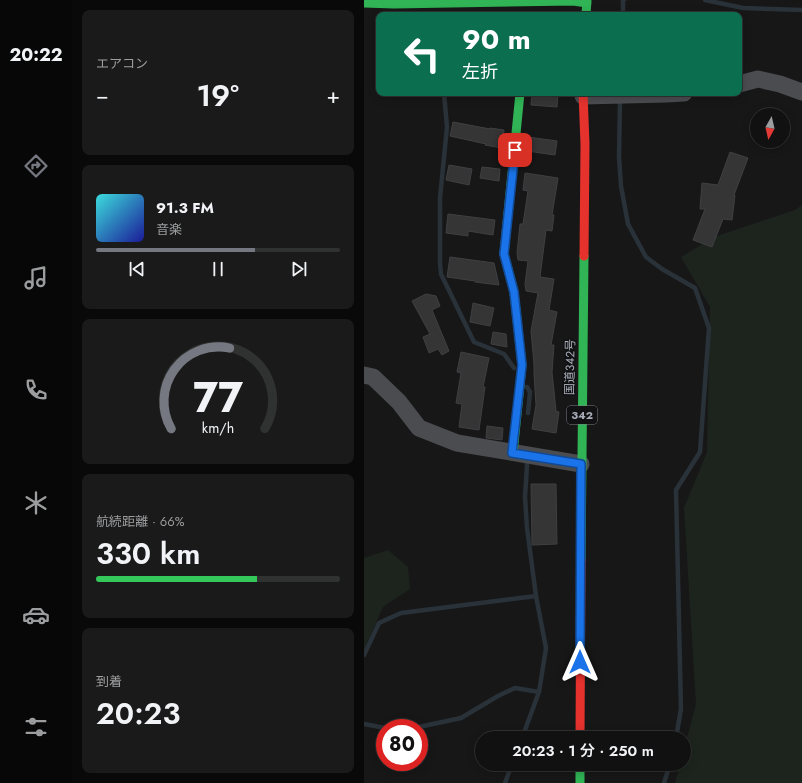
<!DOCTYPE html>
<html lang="ja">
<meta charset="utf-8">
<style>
:root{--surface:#111;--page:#1a1a1a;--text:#f1f3f6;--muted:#9c9d9f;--line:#303131;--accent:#757880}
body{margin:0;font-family:Jost,"Noto Sans JP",sans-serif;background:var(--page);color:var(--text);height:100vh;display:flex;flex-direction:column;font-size:15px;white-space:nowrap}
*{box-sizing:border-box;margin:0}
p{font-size:13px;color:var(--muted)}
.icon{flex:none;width:22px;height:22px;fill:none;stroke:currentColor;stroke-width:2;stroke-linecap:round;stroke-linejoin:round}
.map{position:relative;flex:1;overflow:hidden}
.drawer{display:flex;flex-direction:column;gap:10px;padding:10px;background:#090909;width:292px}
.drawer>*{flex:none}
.guide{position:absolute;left:12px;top:12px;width:366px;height:84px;border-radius:8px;box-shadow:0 2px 10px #0003,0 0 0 1px var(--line);background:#0b6e4f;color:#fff;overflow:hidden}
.needle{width:26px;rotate:188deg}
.controls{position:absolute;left:386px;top:108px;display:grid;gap:8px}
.controls a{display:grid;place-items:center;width:40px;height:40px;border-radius:50%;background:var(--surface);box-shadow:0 2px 10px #0003,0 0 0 1px var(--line);font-size:20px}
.speed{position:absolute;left:12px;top:719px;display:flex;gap:8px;font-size:20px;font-weight:700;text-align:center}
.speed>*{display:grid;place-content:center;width:52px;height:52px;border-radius:50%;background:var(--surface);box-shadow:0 2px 10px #0003,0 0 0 1px var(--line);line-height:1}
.speed .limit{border:6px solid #d22;background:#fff;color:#111}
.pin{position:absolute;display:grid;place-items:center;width:34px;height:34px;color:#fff;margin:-17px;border-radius:8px;box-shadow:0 2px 6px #0006}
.me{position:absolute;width:44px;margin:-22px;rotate:0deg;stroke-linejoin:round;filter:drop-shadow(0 0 3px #0008)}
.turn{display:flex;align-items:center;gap:14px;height:84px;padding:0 20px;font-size:18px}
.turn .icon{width:52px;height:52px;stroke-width:2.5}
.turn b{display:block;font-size:28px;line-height:34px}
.big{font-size:30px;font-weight:600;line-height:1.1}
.drawer .tile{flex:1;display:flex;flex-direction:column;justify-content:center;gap:6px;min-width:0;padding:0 14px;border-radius:8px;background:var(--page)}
.drawer .dial{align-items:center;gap:0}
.dial svg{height:104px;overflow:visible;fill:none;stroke:var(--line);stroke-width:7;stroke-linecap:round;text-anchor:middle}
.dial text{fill:var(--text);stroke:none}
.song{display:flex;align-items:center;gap:12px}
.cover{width:48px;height:48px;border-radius:6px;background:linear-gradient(135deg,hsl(180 70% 55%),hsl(240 70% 35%))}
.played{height:4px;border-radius:2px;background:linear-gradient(90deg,var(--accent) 65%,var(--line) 65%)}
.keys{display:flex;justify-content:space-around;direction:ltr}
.heat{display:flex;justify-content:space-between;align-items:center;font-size:22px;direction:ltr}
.charge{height:6px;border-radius:3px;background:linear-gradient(90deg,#34c759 66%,var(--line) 0)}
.trip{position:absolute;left:111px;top:731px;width:216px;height:40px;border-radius:20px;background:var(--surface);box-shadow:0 2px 10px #0003,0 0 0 1px var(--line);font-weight:600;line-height:40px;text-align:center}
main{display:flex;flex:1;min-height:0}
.menu{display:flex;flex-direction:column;width:72px;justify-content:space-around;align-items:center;background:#070707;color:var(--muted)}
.menu .icon{width:28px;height:28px}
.menu .active{color:var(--accent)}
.menu b{font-size:18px;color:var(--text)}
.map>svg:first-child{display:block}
</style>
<main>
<nav class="menu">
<b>20:22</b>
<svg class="icon active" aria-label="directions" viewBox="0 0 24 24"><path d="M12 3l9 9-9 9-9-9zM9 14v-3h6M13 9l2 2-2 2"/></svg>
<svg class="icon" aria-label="music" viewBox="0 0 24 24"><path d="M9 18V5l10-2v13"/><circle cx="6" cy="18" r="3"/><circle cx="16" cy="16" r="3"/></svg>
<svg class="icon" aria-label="phone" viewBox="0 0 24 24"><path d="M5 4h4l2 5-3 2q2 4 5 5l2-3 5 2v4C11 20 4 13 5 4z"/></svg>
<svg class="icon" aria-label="climate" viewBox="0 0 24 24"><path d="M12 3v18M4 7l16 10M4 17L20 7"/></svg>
<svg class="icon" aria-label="car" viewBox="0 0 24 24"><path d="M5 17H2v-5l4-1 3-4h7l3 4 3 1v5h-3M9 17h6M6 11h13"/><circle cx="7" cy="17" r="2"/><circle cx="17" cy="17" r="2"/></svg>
<svg class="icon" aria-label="filters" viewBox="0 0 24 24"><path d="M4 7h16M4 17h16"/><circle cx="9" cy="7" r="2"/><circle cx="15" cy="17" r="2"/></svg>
</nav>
<section class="drawer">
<div class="tile"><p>エアコン</p>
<div class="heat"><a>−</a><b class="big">19°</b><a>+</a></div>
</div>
<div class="tile">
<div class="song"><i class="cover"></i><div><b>91.3 FM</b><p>音楽</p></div></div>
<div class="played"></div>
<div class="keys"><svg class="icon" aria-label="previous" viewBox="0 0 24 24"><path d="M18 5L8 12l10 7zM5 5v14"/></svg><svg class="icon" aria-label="pause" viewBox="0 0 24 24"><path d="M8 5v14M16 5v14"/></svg><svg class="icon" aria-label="next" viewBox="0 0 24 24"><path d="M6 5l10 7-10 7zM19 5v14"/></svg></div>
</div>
<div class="tile dial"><svg viewBox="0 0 100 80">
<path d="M14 69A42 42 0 1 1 86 69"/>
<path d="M14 69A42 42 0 0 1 59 7" stroke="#757880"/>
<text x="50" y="56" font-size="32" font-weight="700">77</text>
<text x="50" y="72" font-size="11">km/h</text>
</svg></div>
<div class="tile"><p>航続距離 · 66%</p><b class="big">330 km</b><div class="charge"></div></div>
<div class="tile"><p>到着</p><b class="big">20:23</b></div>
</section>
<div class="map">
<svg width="438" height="783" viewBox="0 0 438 783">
<rect width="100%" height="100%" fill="#171717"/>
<path fill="#1d241e" d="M438 205V783H311L316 764H320V749L332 704 320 508 343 452 346 307 317 257 350 237 431 210Z
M24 550 44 567 46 589 19 607 3 643 0 662V558Z"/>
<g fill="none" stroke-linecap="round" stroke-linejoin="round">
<path stroke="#2a3239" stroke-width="4.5" d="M341 0 379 8 438 10
M259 15V1L260 0
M80 93 83 127 76 198V263L77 274 110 342 140 354 150 368
M256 99 255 157 257 186 264 224 282 257 298 269 331 288 345 328 336 452 312 490 317 709 312 738
M163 387 166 392 164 413
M0 655 15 623 37 613 172 596
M0 724 21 728
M50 728 97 718 134 696 151 688 175 692
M158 738 175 692 182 648 172 596 163 528 161 497 163 465 162 458
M141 783 148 764
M300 783 306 764"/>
</g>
<path fill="#353536" stroke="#3f4043" d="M168 93H194L193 107 167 105Z
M89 122 126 129V128L140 130 138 148 121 145 122 144 86 136Z
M164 137 193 141 191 155 163 151Z
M366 152 384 158 370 195H371L368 220 359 219 348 247 329 240 341 209H336L338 183 354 185Z
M85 165 108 169 105 185 82 180Z
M118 167 136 169 135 181 116 178Z
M161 173 194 178 188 215H190L188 231 182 230 176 277 190 279 185 310 193 312 187 345H190L188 372 192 411 195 412 192 433 168 429 172 405 170 374V364L167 331 174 293 162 291 161 284 164 261 154 260 153 253 156 224H159L164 191 159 190Z
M84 214 131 220 129 235 104 231V236L82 233Z
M86 257 130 263 135 285 111 282V281L83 277Z
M62 294 72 296 76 306 68 310 85 351 78 355 74 349 65 353 59 337 66 334 48 301Z
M109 303 130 308 126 326 106 322Z
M129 332 142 334 143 347 127 344Z
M97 352 125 358 119 387H121L115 430 95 427 98 404 92 403 97 373 93 372Z
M123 426 139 428 138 440 122 438Z
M167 484H192L193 544 168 545Z"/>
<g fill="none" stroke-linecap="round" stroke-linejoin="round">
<path stroke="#4b4c50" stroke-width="17" d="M375 84 394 79 416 84 438 92
M219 96 302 94 320 93
M0 375 9 377 35 402 55 428 93 443 217 464"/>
<path stroke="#30b455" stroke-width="9" d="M0 3 30 4 209 1 223 3
M222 15 223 0
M149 453 158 365 150 292 140 254 156 93
M217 560 220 256
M216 764V783"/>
<path stroke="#e5322d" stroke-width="9" d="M219 93 221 144 220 256
M216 738 217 560"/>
</g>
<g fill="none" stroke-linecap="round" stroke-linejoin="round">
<defs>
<path id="route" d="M151 150 140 254 150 292 158 365 148 453 217 464 216 662"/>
</defs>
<use href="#route" stroke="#114b97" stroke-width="10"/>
<use href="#route" stroke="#1a73e8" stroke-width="7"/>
</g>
<g text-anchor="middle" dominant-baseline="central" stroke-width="3" stroke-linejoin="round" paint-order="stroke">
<rect fill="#111113" stroke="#7b7e86" stroke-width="1" x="203" y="406" width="30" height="18" rx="3"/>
<g font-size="11" font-weight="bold" fill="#a8adb8">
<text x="218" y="415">342</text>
</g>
<g font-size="12" fill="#a8adb8" stroke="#111113">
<text transform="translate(206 367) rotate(-89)">国道342号</text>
</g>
</g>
</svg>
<div class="controls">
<a><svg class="needle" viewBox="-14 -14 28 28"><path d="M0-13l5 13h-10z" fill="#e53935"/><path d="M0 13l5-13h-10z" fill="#9c9d9f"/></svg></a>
</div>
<div class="speed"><div class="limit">80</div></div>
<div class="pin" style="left:151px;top:150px;background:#d93025"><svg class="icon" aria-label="arrive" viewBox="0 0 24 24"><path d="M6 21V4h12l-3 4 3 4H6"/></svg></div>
<svg class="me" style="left:216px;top:662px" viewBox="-20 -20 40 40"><path d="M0-17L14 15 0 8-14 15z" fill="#1a73e8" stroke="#fff" stroke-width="4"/></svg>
<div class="trip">20:23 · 1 分 · 250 m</div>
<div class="guide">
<div class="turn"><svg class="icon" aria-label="left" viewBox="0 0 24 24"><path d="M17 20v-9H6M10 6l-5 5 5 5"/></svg><div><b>90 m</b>左折</div></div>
</div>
</div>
</main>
